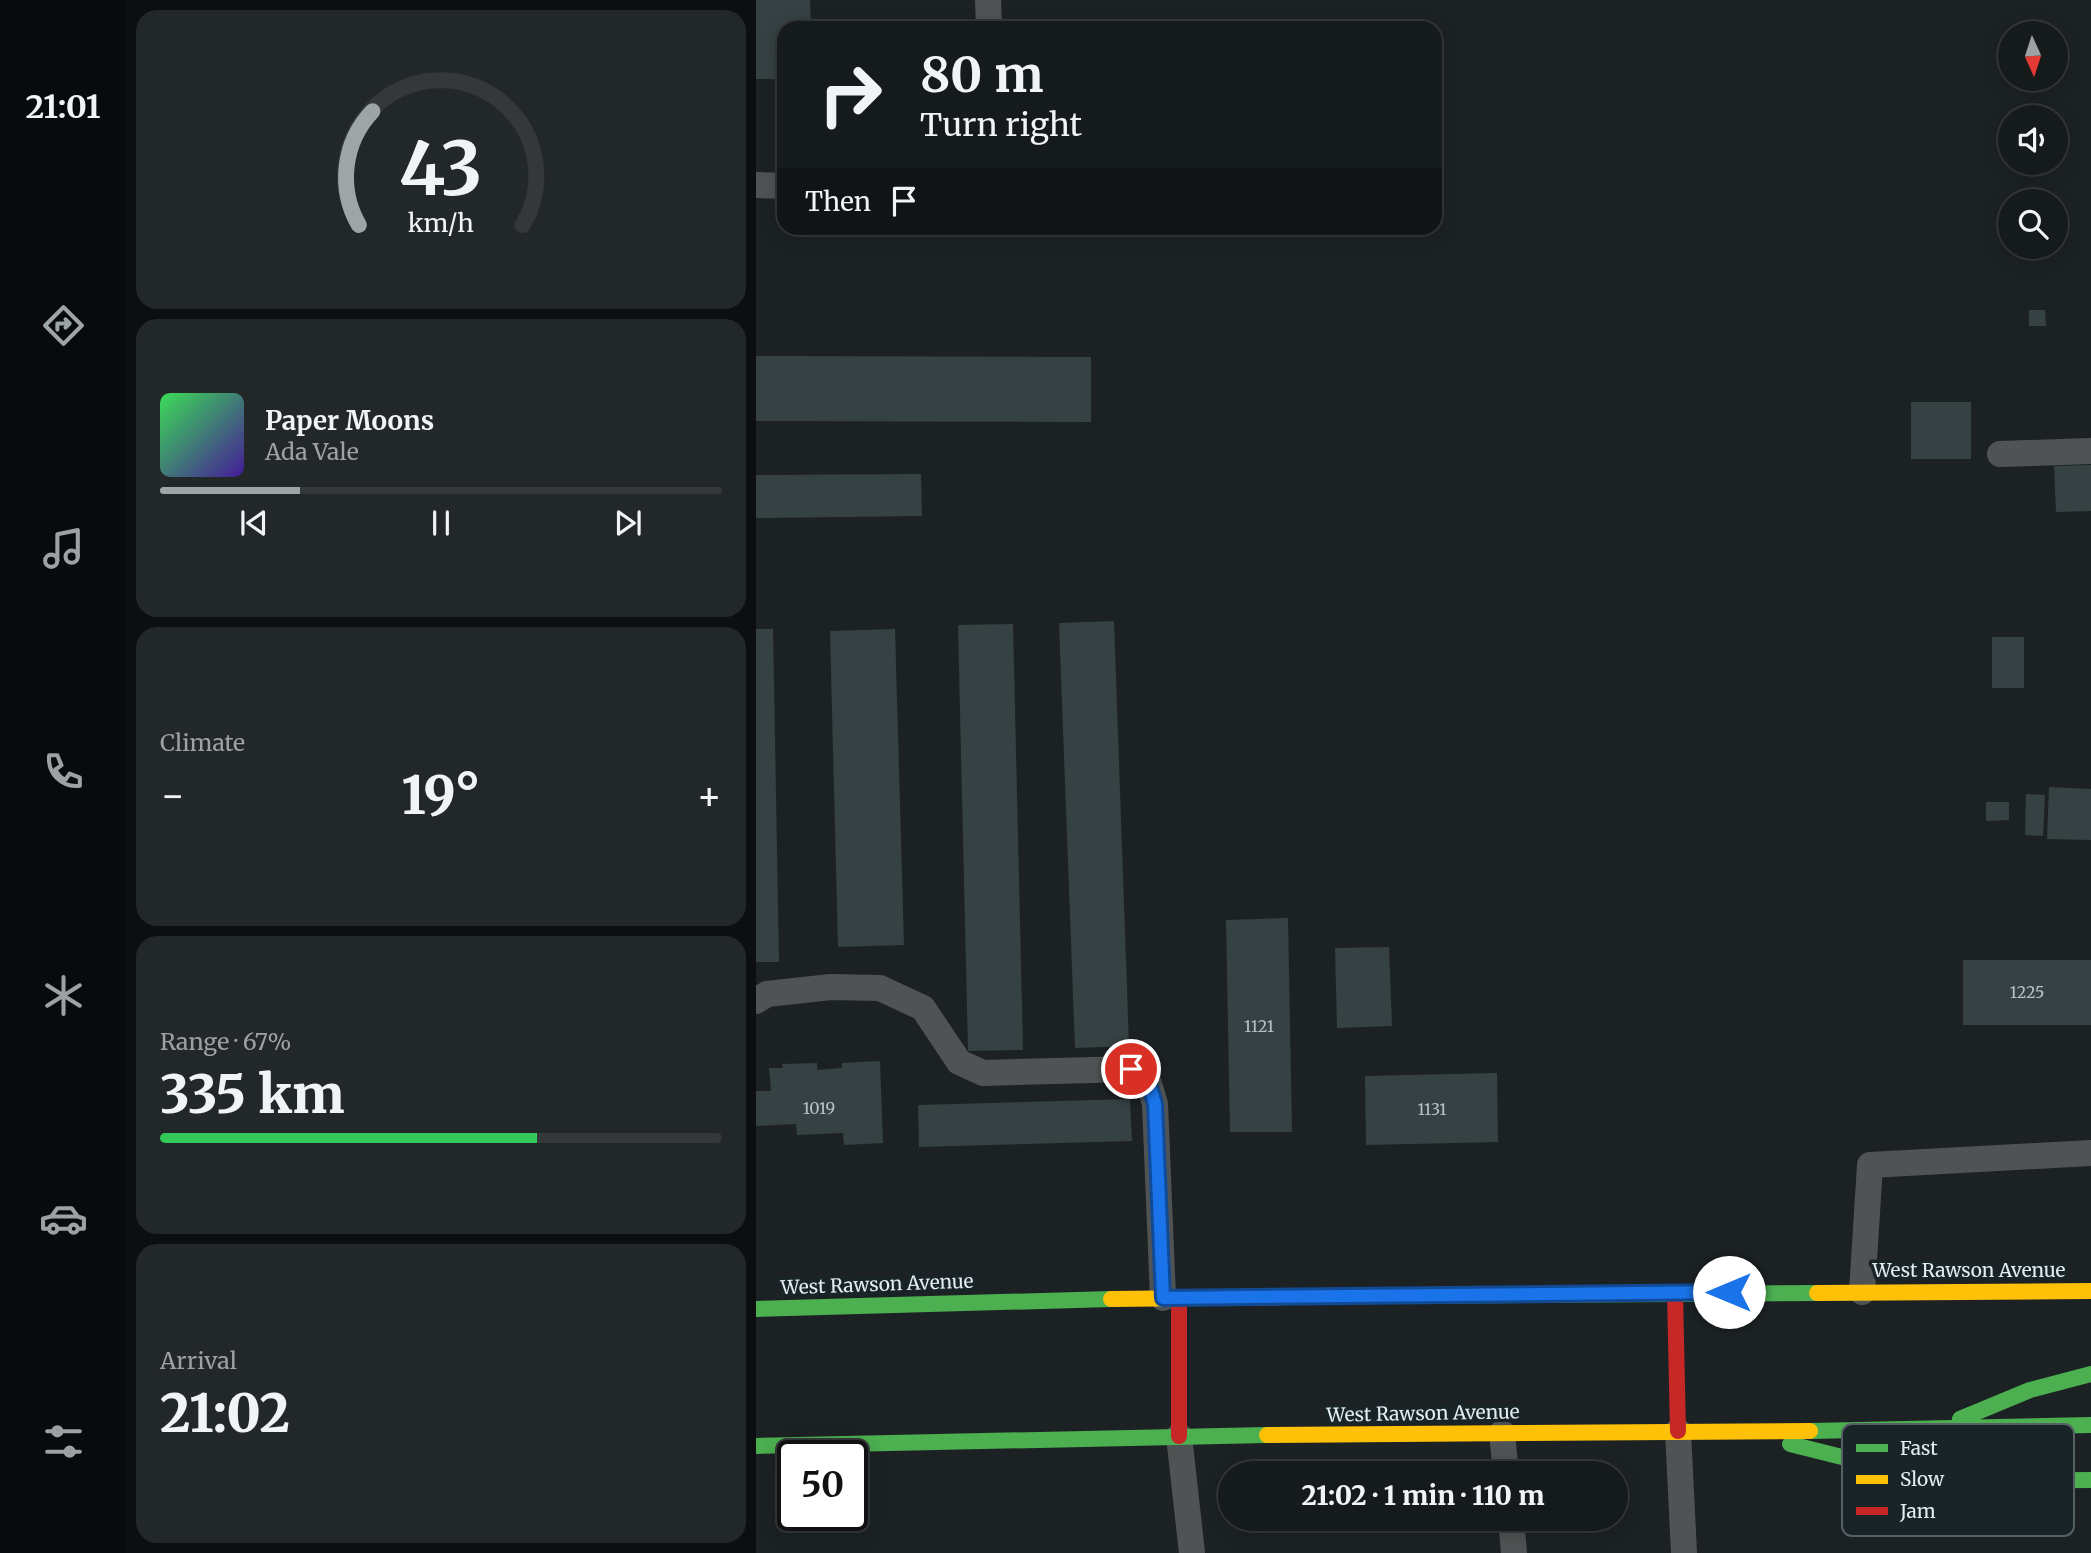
<!DOCTYPE html>
<meta charset="utf-8">
<style>
:root{--surface:#151a1b;--page:#222728;--text:#f1f3f6;--muted:#9da1a3;--line:#34383a;--accent:#9ea5a7}
body{margin:0;font-family:Merriweather,serif;background:var(--page);color:var(--text);height:100vh;display:flex;flex-direction:column;font-size:26px;white-space:nowrap}
*{box-sizing:border-box;margin:0}
p{font-size:23px;color:var(--muted)}
.icon{flex:none;width:38px;height:38px;fill:none;stroke:currentColor;stroke-width:2;stroke-linecap:round;stroke-linejoin:round}
.map{position:relative;flex:1;overflow:hidden}
.panel{display:flex;flex-direction:column;gap:10px;padding:10px;background:#0c0e0f;width:630px}
.panel>*{flex:none}
.banner{position:absolute;left:21px;top:21px;width:665px;height:214px;border-radius:21px;box-shadow:0 4px 18px #0003,0 0 0 2px var(--line);background:#151a1b;color:var(--text);overflow:hidden}
.needle{width:46px;rotate:177deg}
.controls{position:absolute;left:1242px;top:21px;display:grid;gap:14px}
.controls a{display:grid;place-items:center;width:70px;height:70px;border-radius:50%;background:var(--surface);box-shadow:0 4px 18px #0003,0 0 0 2px var(--line);font-size:35px}
.speed{position:absolute;left:21px;top:1440px;display:flex;gap:14px;font-size:35px;font-weight:700;text-align:center}
.speed>*{display:grid;place-content:center;width:91px;height:91px;border-radius:50%;background:var(--surface);box-shadow:0 4px 18px #0003,0 0 0 2px var(--line);line-height:1}
.speed .limit{border:4px solid #111;border-radius:10px;background:#fff;color:#111}
.pin{position:absolute;display:grid;place-items:center;width:60px;height:60px;color:#fff;margin:-30px;border:4px solid #fff;border-radius:50%;box-shadow:0 2px 7px #0007}
.me{position:absolute;width:77px;margin:-38px;rotate:270deg;stroke-linejoin:round;filter:drop-shadow(0 0 5px #0008)}
.turn{display:flex;align-items:center;gap:24px;height:147px;padding:0 28px;font-size:32px}
.turn .icon{width:91px;height:91px;stroke-width:2.5}
.turn b{display:block;font-size:49px;line-height:60px}
.then{display:flex;align-items:center;height:66px;padding:0 28px;background:#0003;gap:14px;font-size:26px}
.big{font-size:52px;font-weight:800;line-height:1.1}
.panel .widget{flex:1;display:flex;flex-direction:column;justify-content:center;gap:10px;min-width:0;padding:0 24px;border-radius:21px;background:var(--page)}
.panel .dial{align-items:center;gap:0}
.dial svg{height:182px;overflow:visible;fill:none;stroke:var(--line);stroke-width:7;stroke-linecap:round;text-anchor:middle}
.dial text{fill:var(--text);stroke:none}
.song{display:flex;align-items:center;gap:21px}
.cover{width:84px;height:84px;border-radius:10px;background:linear-gradient(135deg,hsl(130 70% 55%),hsl(260 70% 35%))}
.played{height:7px;border-radius:4px;background:linear-gradient(90deg,var(--accent) 25%,var(--line) 25%)}
.keys{display:flex;justify-content:space-around;direction:ltr}
.heat{display:flex;justify-content:space-between;align-items:center;font-size:38px;direction:ltr}
.charge{height:10px;border-radius:5px;background:linear-gradient(90deg,#34c759 67%,var(--line) 0)}
.trip{position:absolute;left:462px;top:1461px;width:410px;height:70px;border-radius:35px;background:var(--surface);box-shadow:0 4px 18px #0003,0 0 0 2px var(--line);font-weight:800;line-height:70px;text-align:center}
main{display:flex;flex:1;min-height:0}
.tabs{display:flex;flex-direction:column;width:126px;justify-content:space-around;align-items:center;background:#080a0b;color:var(--muted)}
.tabs .icon{width:49px;height:49px}
.tabs .active{color:var(--accent)}
.tabs b{font-size:32px;color:var(--text)}
.map>svg:first-child{display:block}
</style>
<main>
<nav class="tabs">
<b>21:01</b>
<svg class="icon active" aria-label="directions" viewBox="0 0 24 24"><path d="M12 3l9 9-9 9-9-9zM9 14v-3h6M13 9l2 2-2 2"/></svg>
<svg class="icon" aria-label="music" viewBox="0 0 24 24"><path d="M9 18V5l10-2v13"/><circle cx="6" cy="18" r="3"/><circle cx="16" cy="16" r="3"/></svg>
<svg class="icon" aria-label="phone" viewBox="0 0 24 24"><path d="M5 4h4l2 5-3 2q2 4 5 5l2-3 5 2v4C11 20 4 13 5 4z"/></svg>
<svg class="icon" aria-label="climate" viewBox="0 0 24 24"><path d="M12 3v18M4 7l16 10M4 17L20 7"/></svg>
<svg class="icon" aria-label="car" viewBox="0 0 24 24"><path d="M5 17H2v-5l4-1 3-4h7l3 4 3 1v5h-3M9 17h6M6 11h13"/><circle cx="7" cy="17" r="2"/><circle cx="17" cy="17" r="2"/></svg>
<svg class="icon" aria-label="filters" viewBox="0 0 24 24"><path d="M4 7h16M4 17h16"/><circle cx="9" cy="7" r="2"/><circle cx="15" cy="17" r="2"/></svg>
</nav>
<section class="panel">
<div class="widget dial"><svg viewBox="0 0 100 80">
<path d="M14 69A42 42 0 1 1 86 69"/>
<path d="M14 69A42 42 0 0 1 20 19" stroke="#9ea5a7"/>
<text x="50" y="56" font-size="32" font-weight="700">43</text>
<text x="50" y="72" font-size="11">km/h</text>
</svg></div>
<div class="widget">
<div class="song"><i class="cover"></i><div><b>Paper Moons</b><p>Ada Vale</p></div></div>
<div class="played"></div>
<div class="keys"><svg class="icon" aria-label="previous" viewBox="0 0 24 24"><path d="M18 5L8 12l10 7zM5 5v14"/></svg><svg class="icon" aria-label="pause" viewBox="0 0 24 24"><path d="M8 5v14M16 5v14"/></svg><svg class="icon" aria-label="next" viewBox="0 0 24 24"><path d="M6 5l10 7-10 7zM19 5v14"/></svg></div>
</div>
<div class="widget"><p>Climate</p>
<div class="heat"><a>−</a><b class="big">19°</b><a>+</a></div>
</div>
<div class="widget"><p>Range · 67%</p><b class="big">335 km</b><div class="charge"></div></div>
<div class="widget"><p>Arrival</p><b class="big">21:02</b></div>
</section>
<div class="map">
<svg width="1335" height="1553" viewBox="0 0 1335 1553">
<rect width="100%" height="100%" fill="#1c2224"/>
<path fill="#364144" d="M0 0H54L55 28H28V79H0Z
M1273 310H1289L1290 326H1273Z
M0 356 335 357V422L0 421Z
M1155 402H1215V459H1155Z
M1335 465V511L1300 512 1298 466Z
M165 474 166 516 0 518V475Z
M358 621 373 1046 319 1048 303 623Z
M257 624 267 1050 212 1051 202 625Z
M0 629H17L23 962H0Z
M139 629 148 945 82 947 74 631Z
M1236 637H1268V688H1236Z
M1293 787 1335 789V840L1291 839Z
M1270 794 1289 795 1287 836 1269 835Z
M1230 802H1253V820L1230 821Z
M532 918 536 1132H474L470 920Z
M633 947 636 1026 581 1028 579 948Z
M1207 960H1335V1025H1207Z
M124 1061 127 1143 88 1145 87 1133 41 1135 40 1124 0 1126V1091H15L13 1068H27L26 1064 61 1063V1070L86 1068V1063Z
M741 1073 742 1142 610 1145 609 1076Z
M374 1099 376 1141 163 1147 162 1105Z"/>
<g fill="none" stroke-linecap="round" stroke-linejoin="round">
<path stroke="#505353" stroke-width="26" d="M232 0 233 28
M0 185 28 186
M1244 454 1335 451
M0 1001 11 994 75 987 124 988 167 1008 203 1062 227 1073 375 1069 391 1077 399 1104 407 1298
M1106 1292 1114 1165 1335 1153
M922 1431 928 1553
M746 1433 750 1474
M423 1436 436 1553
M755 1519 758 1553"/>
<path stroke="#4caf50" stroke-width="16" d="M620 1296 1061 1293
M0 1309 355 1299
M1204 1419 1274 1390 1335 1374
M1054 1431 1335 1425
M1034 1444 1182 1481 1335 1480
M0 1446 511 1435"/>
<path stroke="#ffc107" stroke-width="16" d="M1061 1293 1335 1291
M355 1299 620 1296
M511 1435 1054 1431"/>
<path stroke="#c62828" stroke-width="16" d="M919 1293 922 1431
M423 1298V1436"/>
</g>
<g fill="none" stroke-linecap="round" stroke-linejoin="round">
<defs>
<path id="route" d="M375 1069 391 1077 399 1104 407 1298 973 1292"/>
</defs>
<use href="#route" stroke="#114b97" stroke-width="18"/>
<use href="#route" stroke="#1a73e8" stroke-width="12"/>
</g>
<g text-anchor="middle" dominant-baseline="central" stroke-width="7" stroke-linejoin="round" paint-order="stroke">
<g font-size="16" fill="#b8c1c4">
<text x="1271" y="992">1225</text>
<text x="503" y="1026">1121</text>
<text x="63" y="1108">1019</text>
<text x="676" y="1109">1131</text>
</g>
<g font-size="19" fill="#e4ecee" stroke="#182428">
<text x="1213" y="1270">West Rawson Avenue</text>
<text transform="translate(121 1284) rotate(-2)">West Rawson Avenue</text>
<text transform="translate(667 1413) rotate(-1)">West Rawson Avenue</text>
</g>
</g>
<rect x="1086" y="1424" width="232" height="112" rx="10" fill="#182428" stroke="#556063" stroke-width="2"/>
<rect x="1100" y="1444" width="32" height="8" fill="#4caf50"/>
<rect x="1100" y="1475" width="32" height="9" fill="#ffc107"/>
<rect x="1100" y="1507" width="32" height="8" fill="#c62828"/>
<g font-size="19" fill="#e4ecee">
<text x="1144" y="1455">Fast</text>
<text x="1144" y="1486">Slow</text>
<text x="1144" y="1518">Jam</text>
</g>
</svg>
<div class="controls">
<a><svg class="needle" viewBox="-14 -14 28 28"><path d="M0-13l5 13h-10z" fill="#e53935"/><path d="M0 13l5-13h-10z" fill="#9da1a3"/></svg></a>
<a><svg class="icon" aria-label="sound" viewBox="0 0 24 24"><path d="M4 9h4l5-4v14l-5-4H4zM17 9q2 3 0 6"/></svg></a>
<a><svg class="icon" aria-label="search" viewBox="0 0 24 24"><circle cx="10" cy="10" r="6"/><path d="M15 15l6 6"/></svg></a>
</div>
<div class="speed"><div class="limit">50</div></div>
<div class="pin" style="left:375px;top:1069px;background:#d93025"><svg class="icon" aria-label="arrive" viewBox="0 0 24 24"><path d="M6 21V4h12l-3 4 3 4H6"/></svg></div>
<svg class="me" style="left:973px;top:1292px" viewBox="-20 -20 40 40"><circle r="19" fill="#fff"/><path d="M0-13L10 11 0 6-10 11z" fill="#1a73e8"/></svg>
<div class="trip">21:02 · 1 min · 110 m</div>
<div class="banner">
<div class="turn"><svg class="icon" aria-label="right" viewBox="0 0 24 24"><path d="M7 20v-9h11M14 6l5 5-5 5"/></svg><div><b>80 m</b>Turn right</div></div>
<div class="then">Then<svg class="icon" aria-label="arrive" viewBox="0 0 24 24"><path d="M6 21V4h12l-3 4 3 4H6"/></svg></div>
</div>
</div>
</main>
